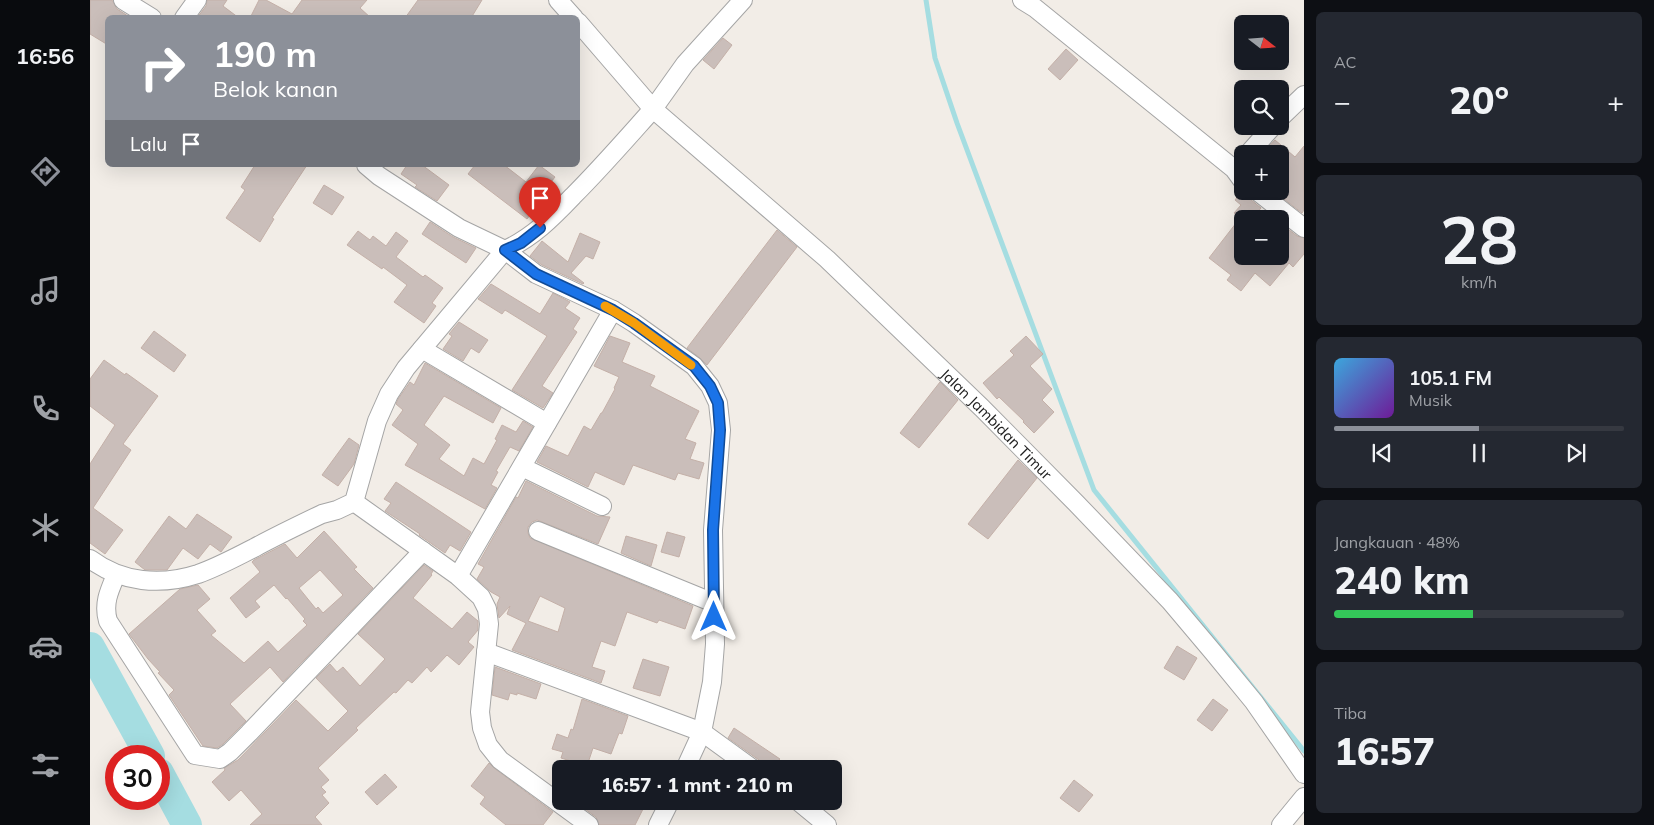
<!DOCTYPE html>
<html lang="id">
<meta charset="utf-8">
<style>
:root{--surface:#171b24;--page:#242831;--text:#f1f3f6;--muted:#9ea1a6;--line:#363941;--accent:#8c9099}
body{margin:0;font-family:Mulish,sans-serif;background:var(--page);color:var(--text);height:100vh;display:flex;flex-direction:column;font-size:19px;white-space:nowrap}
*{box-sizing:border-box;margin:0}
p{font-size:16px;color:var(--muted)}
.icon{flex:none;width:28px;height:28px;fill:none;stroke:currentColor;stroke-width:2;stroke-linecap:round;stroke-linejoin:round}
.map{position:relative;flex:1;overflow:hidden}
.drawer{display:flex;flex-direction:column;gap:12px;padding:12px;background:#0d0f14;width:350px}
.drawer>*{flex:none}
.hud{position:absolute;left:15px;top:15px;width:475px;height:152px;border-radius:8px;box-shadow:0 5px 20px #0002;background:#8c9099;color:#fff;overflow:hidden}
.needle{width:32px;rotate:107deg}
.fabs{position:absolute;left:1144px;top:15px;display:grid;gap:10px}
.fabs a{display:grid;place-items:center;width:55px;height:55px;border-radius:8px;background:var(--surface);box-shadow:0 5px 20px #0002;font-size:25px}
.speed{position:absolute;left:15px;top:745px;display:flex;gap:10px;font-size:25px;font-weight:700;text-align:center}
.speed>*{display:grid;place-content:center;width:65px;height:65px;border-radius:50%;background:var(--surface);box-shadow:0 5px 20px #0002;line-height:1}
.speed .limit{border:8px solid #d22;background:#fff;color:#111}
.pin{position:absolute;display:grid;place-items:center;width:42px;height:42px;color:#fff;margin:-51px -21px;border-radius:50% 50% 50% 0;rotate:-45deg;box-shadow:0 0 5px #0007}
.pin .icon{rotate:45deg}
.me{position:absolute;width:55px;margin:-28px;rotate:0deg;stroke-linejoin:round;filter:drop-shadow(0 0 4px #0008)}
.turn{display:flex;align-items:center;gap:18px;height:105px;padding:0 25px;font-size:22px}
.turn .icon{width:65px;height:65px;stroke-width:2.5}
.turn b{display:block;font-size:35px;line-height:42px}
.then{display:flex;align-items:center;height:48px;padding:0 25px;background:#0003;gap:10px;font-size:19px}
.big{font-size:38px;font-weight:800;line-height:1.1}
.drawer .card{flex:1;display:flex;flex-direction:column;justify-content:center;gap:8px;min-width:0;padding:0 18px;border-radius:8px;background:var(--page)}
.drawer .dial{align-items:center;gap:0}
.dial b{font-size:65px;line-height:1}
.song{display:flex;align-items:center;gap:15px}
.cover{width:60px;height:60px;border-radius:8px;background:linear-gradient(135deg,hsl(200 70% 55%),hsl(280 70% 35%))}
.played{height:5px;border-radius:2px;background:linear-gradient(90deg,var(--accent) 50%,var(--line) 50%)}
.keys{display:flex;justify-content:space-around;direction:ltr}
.heat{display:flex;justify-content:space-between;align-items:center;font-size:28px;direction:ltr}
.charge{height:8px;border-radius:4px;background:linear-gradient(90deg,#34c759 48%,var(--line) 0)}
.trip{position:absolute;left:462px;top:760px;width:290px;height:50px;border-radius:8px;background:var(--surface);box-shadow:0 5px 20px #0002;font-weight:800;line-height:50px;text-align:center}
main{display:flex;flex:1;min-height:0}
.tabs{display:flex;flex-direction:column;width:90px;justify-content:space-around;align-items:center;background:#090b0e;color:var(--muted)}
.tabs .icon{width:35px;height:35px}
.tabs .selected{color:var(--accent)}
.tabs b{font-size:22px;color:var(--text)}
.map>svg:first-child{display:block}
</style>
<main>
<nav class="tabs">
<b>16:56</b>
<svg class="icon selected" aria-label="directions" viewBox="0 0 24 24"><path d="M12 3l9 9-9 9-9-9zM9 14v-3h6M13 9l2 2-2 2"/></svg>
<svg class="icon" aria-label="music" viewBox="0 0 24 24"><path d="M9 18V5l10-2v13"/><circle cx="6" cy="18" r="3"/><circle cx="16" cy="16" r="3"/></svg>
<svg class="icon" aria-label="phone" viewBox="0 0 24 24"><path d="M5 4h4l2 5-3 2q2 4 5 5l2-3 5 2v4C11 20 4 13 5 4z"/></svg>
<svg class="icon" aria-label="climate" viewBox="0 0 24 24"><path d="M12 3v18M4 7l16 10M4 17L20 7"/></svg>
<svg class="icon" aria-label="car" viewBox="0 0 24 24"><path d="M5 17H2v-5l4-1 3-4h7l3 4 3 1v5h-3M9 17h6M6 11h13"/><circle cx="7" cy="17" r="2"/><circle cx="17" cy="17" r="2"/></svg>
<svg class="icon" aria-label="filters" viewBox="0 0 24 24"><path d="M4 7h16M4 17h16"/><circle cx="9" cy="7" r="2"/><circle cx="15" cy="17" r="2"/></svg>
</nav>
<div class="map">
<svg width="1214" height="825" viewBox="0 0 1214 825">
<rect width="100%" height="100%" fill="#f2ede7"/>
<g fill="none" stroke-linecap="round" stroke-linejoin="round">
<path stroke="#a5dde1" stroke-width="5" d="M836 0 845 58 867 123 1004 490 1214 751"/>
<path stroke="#a5dde1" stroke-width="30" d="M0 647 60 756
M69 773 97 825"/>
</g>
<path fill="#cabeba" stroke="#c4b0a8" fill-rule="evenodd" d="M0 0H22L27 9 41 18H18V45L0 34Z
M117 0H137L133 6 149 18H107L116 6Z
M169 0H176L202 14 212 0H277L270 8 281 18H160Z
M328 0H392L381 18H315Z
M633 38 642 45 624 69 613 60Z
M976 49 988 60 970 80 958 69Z
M1185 140 1205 157 1214 146V210L1212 213 1190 196V154H1172Z
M165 165H217L182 218 184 219 170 242 136 218 155 190 151 187Z
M317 165H332L359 185 347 201 325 187 327 185 311 174Z
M385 165H414L436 182 449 165 465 177 443 205 446 207 437 219 378 174Z
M234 185 254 197 242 215 223 203Z
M1152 191H1157L1160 199 1171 208 1162 219H1152V256H1190V223L1207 236 1214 238V254L1203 267 1199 263 1180 286 1165 273 1151 291 1137 280 1141 275 1119 258 1150 218 1144 213 1151 205 1145 200Z
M340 222 363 237 386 248 376 263 332 234Z
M687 230 707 247 617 365 610 358 597 348Z
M268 231 280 240 283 236 296 246 306 232 318 241 306 257 333 277 335 275 353 288 342 303 346 306 334 323 304 302 317 285 293 267 292 269 257 245Z
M490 233 510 242 503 259 496 256 481 273 494 283 493 284 452 265 440 256 452 241 478 262Z
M401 284 450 314 463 293 480 302 475 308 490 318 483 329 487 332 452 386 463 393 453 408 422 390 457 336 415 310 412 314 388 299Z
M369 322 398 340 389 353 381 348 373 361 353 349 362 336 359 334Z
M64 331 96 355 84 372 51 348Z
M520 336 540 343 532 362 565 376 560 386 609 411 595 439 606 443 600 459 614 463 609 479 588 473 585 480 543 465 534 485 505 472 498 487 447 462 456 446 478 456 494 426 501 430 511 413H512L525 389 524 388 529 377 504 366Z
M936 336 953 354 940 366 962 389 952 400 964 412 944 433 933 422 934 421 909 397 907 399 893 383 924 355 920 351Z
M14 360 35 375 36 373 68 396 33 444 41 450 3 508 33 530 15 554 0 543V464L25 425 0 406V379Z
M335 363 411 408 403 423 354 396 334 425 360 445 349 459 374 476 383 458 394 464 407 440 405 439 412 425 426 432 433 421 443 427 429 451 420 447 406 471 408 472 401 485 407 488 395 509 315 465 328 444 302 425 313 410 306 404 308 399 320 382 324 385Z
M850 382 868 400 829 448 810 433Z
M259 438 269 445 264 464 248 486 232 475Z
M928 460 947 478 898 539 878 524Z
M436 481 507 516 520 517 508 544 447 520 442 522 438 527V533L440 538 603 606 595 629 569 620 567 623 537 612 525 646 511 641 502 667 515 671 511 683 422 650 436 623 417 614 420 606 409 618 407 604 410 597 401 592 387 579 394 567 388 564 426 497 428 498ZM450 596 475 608 468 632 438 621Z
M306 482 381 532 370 551 360 545 355 553 329 535 330 534 295 511 301 503 294 499Z
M107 514 142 537 131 552 120 544 108 559 93 548 77 570H55L45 562 79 516 96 529Z
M234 531 267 567 264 569 283 588 193 682 180 667 140 704 156 721 133 744 127 748 113 746 79 695 84 690 68 673 70 672 58 659 39 634 90 589 108 585 120 599 107 610 126 631 121 635 154 663 178 641 188 652 217 625 213 621 215 619 197 598 196 599 184 585 165 601 170 607 156 618 140 598 170 572 162 562 164 560 195 544 207 558ZM230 570 253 595 233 613 228 607 226 609 209 588Z
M577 532 595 537 589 557 571 552Z
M536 536 567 545 561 566 531 553Z
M334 565 343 571 341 574 342 575 323 598 362 629 377 612 388 621V630L378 642 384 647 369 665 357 655 341 672 337 667 322 683 318 680 306 693 304 692 266 728 268 730 228 768 239 780 231 787 236 792 232 795 239 803 225 817 232 825H160L172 814 151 790 139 801 122 782 135 770 134 768 148 760 206 700 238 731 258 711 226 678 240 664 247 672 253 667 270 686 295 659 268 634Z
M1087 646 1107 658 1094 680 1074 668Z
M553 659 579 667 570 696 543 688Z
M405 667 451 684 446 699 427 693V695L420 693 418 700 402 695Z
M492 699 538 716 532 734 529 733 521 754 503 748 497 766 471 758 473 752 462 749 467 734 478 738 481 729 483 730Z
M1123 699 1138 710 1122 731 1107 720Z
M644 728 690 759 688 761 700 769H673L669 760 638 738Z
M399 763 404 768 463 812 453 825H416L390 804 395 797 381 786Z
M295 774 307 787 287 805 275 792Z
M984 780 1003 795 989 812 970 798Z
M484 801H557L545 825H509L506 817Z"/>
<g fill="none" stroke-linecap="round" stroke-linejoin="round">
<defs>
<g id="street">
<path d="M33 0 62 18"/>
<path d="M468 0 484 18"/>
<path d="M932 0 945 8 1144 169 1152 180"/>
<path d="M94 18 107 0"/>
<path d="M488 22 563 109 595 64 653 0"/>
<path d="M1190 118 1214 95"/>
<path d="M1158 154 1183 126"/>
<path d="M276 165 289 176 369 228 415 250 446 274 523 310 544 323 604 366 620 386 628 403 631 430 623 530 625 644 622 682 612 732 663 769"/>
<path d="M1167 191 1214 228"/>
<path d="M332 349 457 423"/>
<path d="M432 467 512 506"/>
<path d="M264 502 368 576 391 597 397 609 399 624 390 712 392 728 398 745 410 760 499 825"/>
<path d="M448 531 624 603"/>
<path id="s1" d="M0 559C32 583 71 586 108 574 128 567 146 557 164 548 186 536 209 525 232 514L247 510 264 502 287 421 299 394 316 368 415 250C442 238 462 218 483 196 511 168 537 138 563 109L737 259 892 408 986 503 1080 601 1123 652 1164 702 1214 774"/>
<path d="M26 575C19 591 13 604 18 621L105 755 130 759 140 752 159 733 333 551"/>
<path d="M368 576 523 310"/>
<path d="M396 652 612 732 595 769"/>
<path d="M708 801 737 825"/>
<path d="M568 825 580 801"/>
<path d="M1191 825 1214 797"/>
</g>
</defs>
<use href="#street" stroke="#a5a5a5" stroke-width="20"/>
<use href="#street" stroke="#fff" stroke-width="18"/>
</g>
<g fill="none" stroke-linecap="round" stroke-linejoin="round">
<defs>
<path id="route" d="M450 228 431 243 415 250 446 274 523 310 544 323 604 366 620 386 628 403 630 430 623 530 624 617"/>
</defs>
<use href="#route" stroke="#114b97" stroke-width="12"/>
<use href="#route" stroke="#1a73e8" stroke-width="9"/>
<path stroke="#f59e0b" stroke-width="9" d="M515 306 544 323 601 365"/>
</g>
<g text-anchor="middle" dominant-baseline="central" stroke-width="4" stroke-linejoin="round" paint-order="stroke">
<g font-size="15" fill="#212121" stroke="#fff">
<text stroke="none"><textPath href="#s1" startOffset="1256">Jalan Jambidan Timur</textPath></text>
</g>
</g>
</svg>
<div class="fabs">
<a><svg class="needle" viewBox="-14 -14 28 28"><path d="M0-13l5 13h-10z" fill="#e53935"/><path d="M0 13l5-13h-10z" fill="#9ea1a6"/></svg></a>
<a><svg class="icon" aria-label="search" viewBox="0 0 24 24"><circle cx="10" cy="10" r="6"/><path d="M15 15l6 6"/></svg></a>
<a>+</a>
<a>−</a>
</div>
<div class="speed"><div class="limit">30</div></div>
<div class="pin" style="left:450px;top:228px;background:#d93025"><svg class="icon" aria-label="arrive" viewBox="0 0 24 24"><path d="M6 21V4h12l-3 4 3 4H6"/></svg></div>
<svg class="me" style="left:624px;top:617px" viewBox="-20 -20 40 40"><path d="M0-17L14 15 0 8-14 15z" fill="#1a73e8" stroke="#fff" stroke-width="4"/></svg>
<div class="trip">16:57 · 1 mnt · 210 m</div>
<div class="hud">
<div class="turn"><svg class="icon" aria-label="right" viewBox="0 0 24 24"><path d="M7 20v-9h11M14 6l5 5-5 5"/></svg><div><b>190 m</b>Belok kanan</div></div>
<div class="then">Lalu<svg class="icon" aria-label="arrive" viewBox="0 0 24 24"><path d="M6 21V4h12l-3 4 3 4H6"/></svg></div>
</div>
</div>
<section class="drawer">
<div class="card"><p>AC</p>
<div class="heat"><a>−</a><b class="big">20°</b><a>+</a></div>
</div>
<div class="card dial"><b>28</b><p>km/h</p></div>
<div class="card">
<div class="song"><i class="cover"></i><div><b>105.1 FM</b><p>Musik</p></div></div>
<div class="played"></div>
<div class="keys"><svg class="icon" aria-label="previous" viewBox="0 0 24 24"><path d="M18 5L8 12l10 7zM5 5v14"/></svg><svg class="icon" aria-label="pause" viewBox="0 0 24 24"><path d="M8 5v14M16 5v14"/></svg><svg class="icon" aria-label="next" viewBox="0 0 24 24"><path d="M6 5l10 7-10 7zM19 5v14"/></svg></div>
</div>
<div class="card"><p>Jangkauan · 48%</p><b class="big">240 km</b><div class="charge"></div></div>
<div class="card"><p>Tiba</p><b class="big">16:57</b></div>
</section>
</main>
